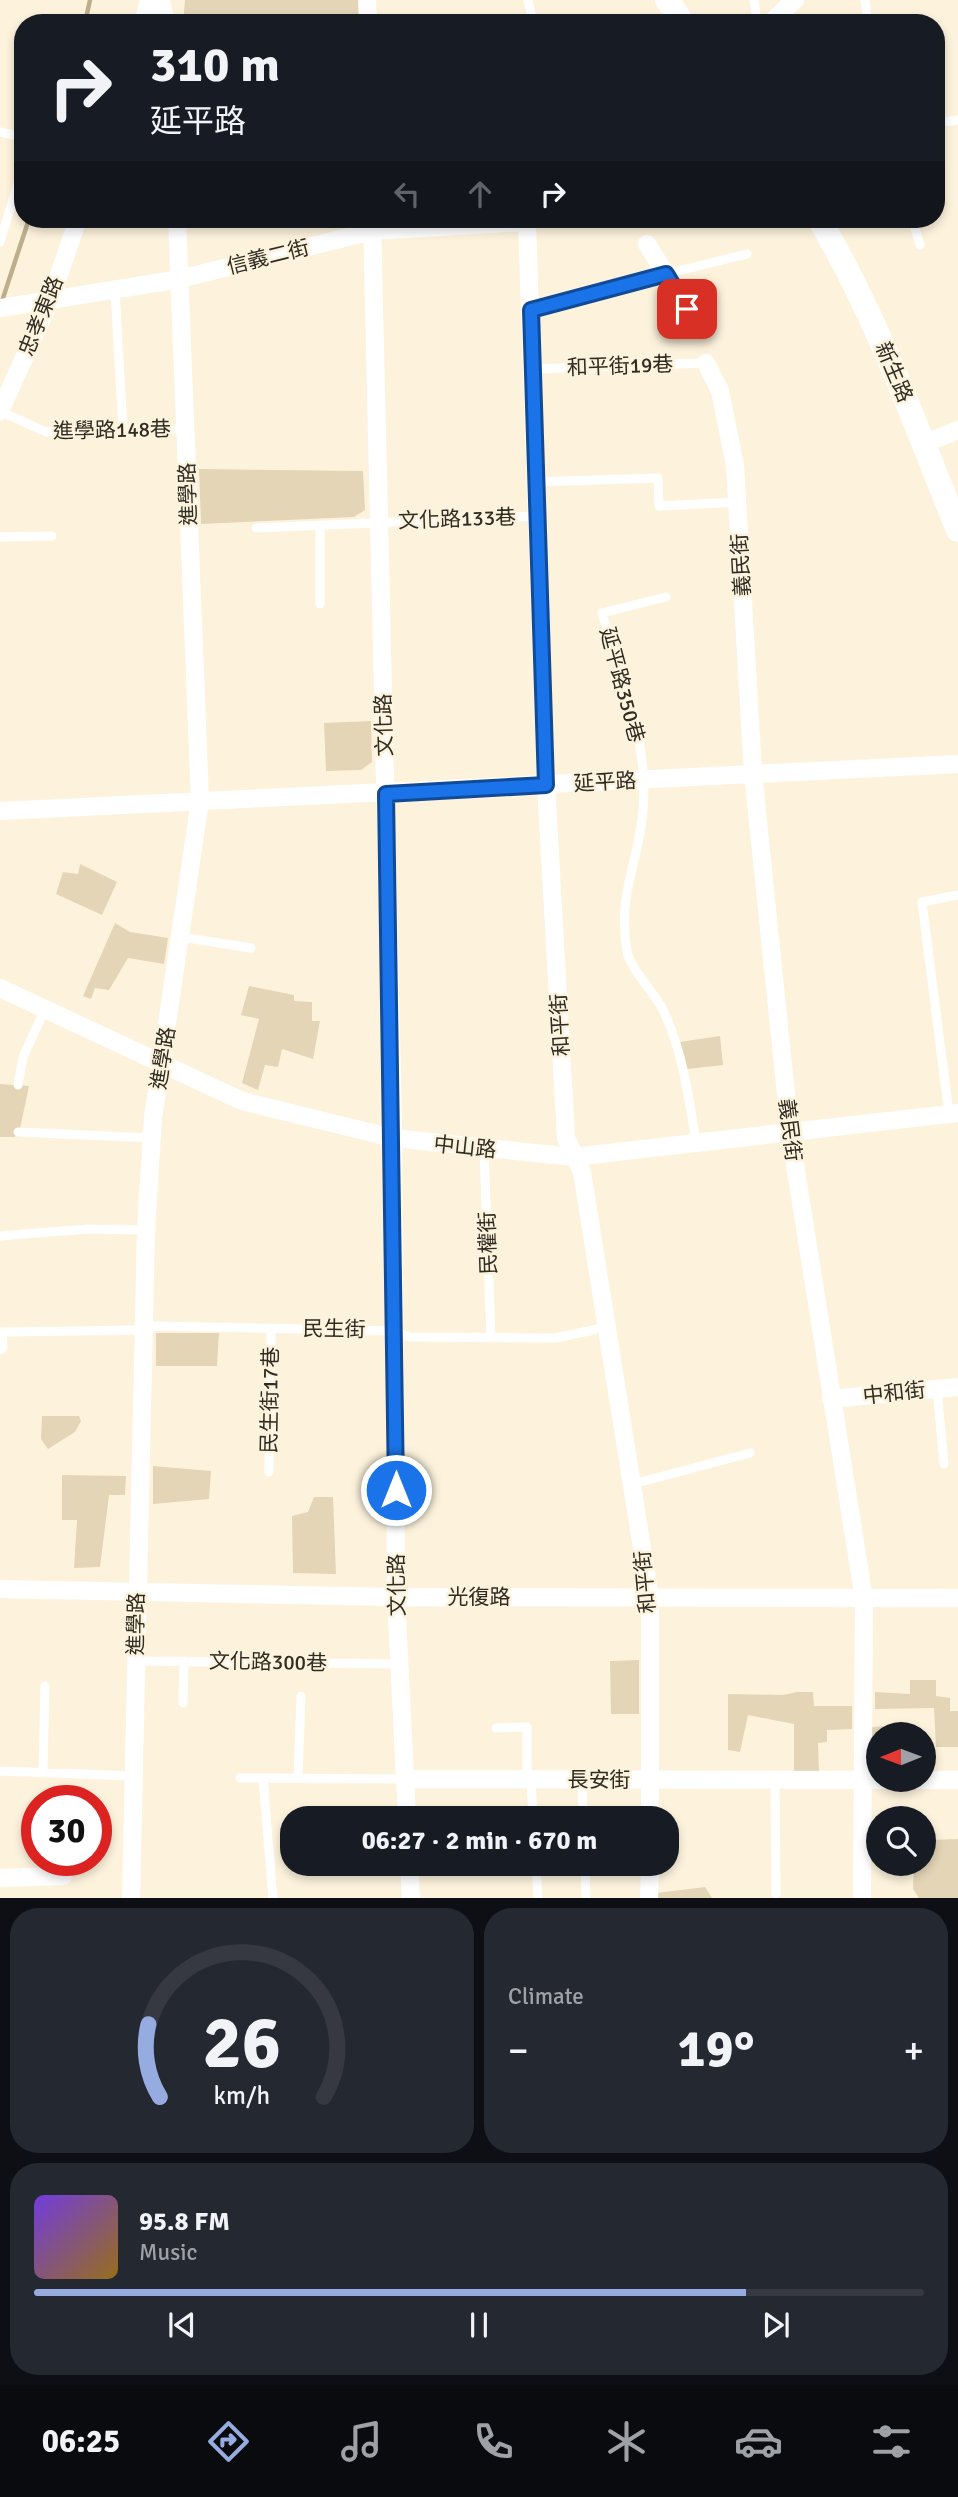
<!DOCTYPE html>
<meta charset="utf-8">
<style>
:root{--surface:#171b24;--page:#242831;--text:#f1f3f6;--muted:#9ea1a6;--line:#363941;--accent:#96ace0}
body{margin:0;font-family:Signika,"Noto Sans TC",sans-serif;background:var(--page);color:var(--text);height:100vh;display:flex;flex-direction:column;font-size:26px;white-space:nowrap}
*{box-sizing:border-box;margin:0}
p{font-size:23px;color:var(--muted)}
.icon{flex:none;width:38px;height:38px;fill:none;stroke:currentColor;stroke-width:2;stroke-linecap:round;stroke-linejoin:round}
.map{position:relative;height:1898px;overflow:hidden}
.sheet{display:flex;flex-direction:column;gap:10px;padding:10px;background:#0d0f14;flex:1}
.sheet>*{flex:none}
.top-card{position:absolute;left:14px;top:14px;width:931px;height:214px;border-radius:28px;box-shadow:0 4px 10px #0003;background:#171b24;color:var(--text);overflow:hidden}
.needle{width:46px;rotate:269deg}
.fabs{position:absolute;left:866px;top:1722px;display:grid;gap:14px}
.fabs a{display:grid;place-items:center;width:70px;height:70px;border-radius:50%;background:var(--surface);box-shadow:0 4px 10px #0003;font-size:35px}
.speed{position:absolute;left:21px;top:1785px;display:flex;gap:14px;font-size:35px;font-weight:700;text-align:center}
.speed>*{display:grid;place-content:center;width:91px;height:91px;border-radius:50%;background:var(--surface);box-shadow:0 4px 10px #0003;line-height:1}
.speed .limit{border:10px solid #d22;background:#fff;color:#111}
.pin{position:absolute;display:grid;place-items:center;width:60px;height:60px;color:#fff;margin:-30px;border-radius:14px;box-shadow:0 4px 10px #0006}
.me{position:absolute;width:77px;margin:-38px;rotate:0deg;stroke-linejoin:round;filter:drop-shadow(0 0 5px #0008)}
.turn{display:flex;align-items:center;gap:24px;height:147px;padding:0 21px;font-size:32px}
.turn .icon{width:91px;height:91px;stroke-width:2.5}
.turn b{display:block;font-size:49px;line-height:60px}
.lanes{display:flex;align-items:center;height:66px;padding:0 21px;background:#0003;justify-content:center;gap:35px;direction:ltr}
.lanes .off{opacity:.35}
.big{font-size:52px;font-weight:800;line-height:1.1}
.sheet .card{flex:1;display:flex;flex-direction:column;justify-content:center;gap:10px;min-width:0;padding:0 24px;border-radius:28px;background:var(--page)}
.sheet .dial{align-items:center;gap:0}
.dial svg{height:182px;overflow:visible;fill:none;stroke:var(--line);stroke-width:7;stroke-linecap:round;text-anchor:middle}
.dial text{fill:var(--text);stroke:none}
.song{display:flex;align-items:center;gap:21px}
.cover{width:84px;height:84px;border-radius:10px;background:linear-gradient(135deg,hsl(260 70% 55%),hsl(40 70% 35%))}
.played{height:7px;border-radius:4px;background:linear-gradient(90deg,var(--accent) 80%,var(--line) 80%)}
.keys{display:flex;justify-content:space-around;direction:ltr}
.heat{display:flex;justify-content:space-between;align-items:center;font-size:38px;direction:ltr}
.sheet .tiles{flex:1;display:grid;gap:10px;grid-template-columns:1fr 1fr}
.card:last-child{grid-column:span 2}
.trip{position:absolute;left:280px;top:1806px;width:399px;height:70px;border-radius:28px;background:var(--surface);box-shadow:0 4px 10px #0003;font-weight:800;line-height:70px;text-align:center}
.menu{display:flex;height:112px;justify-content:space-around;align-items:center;background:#090b0e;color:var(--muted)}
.menu .icon{width:49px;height:49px}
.menu .selected{color:var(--accent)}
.menu b{font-size:32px;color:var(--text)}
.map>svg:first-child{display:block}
</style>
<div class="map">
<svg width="958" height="1899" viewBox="0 0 958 1899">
<rect width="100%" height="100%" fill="#fdf3dd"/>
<path fill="#e3d5b6" d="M185 0H359L360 23H183Z
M199 469 363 471 365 510 354 517 201 524Z
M371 721 372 762 361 770 326 771 324 723Z
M80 864 117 882 102 915 56 894 63 872 78 874Z
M115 923 130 932 168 938 164 964 128 958 109 990 95 988 91 999 83 996Z
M249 986 294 995V1001L312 1002V1021H320L313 1059 282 1049 278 1067 265 1065 258 1090 242 1083 259 1019 241 1015Z
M720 1036 723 1065 687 1069 680 1042Z
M0 1084 29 1086 20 1129 15 1137H0Z
M156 1333H219L217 1366H156Z
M42 1416H79L81 1421 75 1432 48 1449 41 1439Z
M153 1466 211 1471 209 1499 153 1504Z
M62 1475 126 1476 125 1495H109L100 1567 74 1568 77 1520H62Z
M314 1497H333L336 1574 293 1573 292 1516 308 1512Z
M639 1660V1714H611L610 1661Z
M910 1680H936V1696L950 1698V1711H958V1747H936L934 1708 875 1709V1692L910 1694Z
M797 1692H813L814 1706H852V1729L827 1730V1742L818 1743 819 1773 794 1772V1724L748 1715 740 1752 728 1750V1694L783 1695Z
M889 1726V1734H878V1771H876L872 1765 871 1727Z
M930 1835V1840L958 1839V1898H919L913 1889 914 1864H924V1836Z
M705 1887 712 1898H656V1893Z"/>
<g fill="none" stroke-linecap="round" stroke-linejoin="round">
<path stroke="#beae8d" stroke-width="4.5" d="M85 23 90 0
M2 301 29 219"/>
<path stroke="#fff" stroke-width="9" d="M528 0 533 23
M754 0 757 23
M865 0 868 23
M936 123 958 120
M0 132 23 137
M912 219 920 245
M527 222 547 219
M0 242 23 167
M666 274 747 254
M115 290 123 430
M534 369 706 363
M0 411 46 432 186 429
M536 482 658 478 659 506 737 502
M256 528 537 516
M0 537 52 536
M666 597 602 613C622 677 649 742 643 810 639 862 617 894 627 951 631 971 654 991 663 1010 683 1052 689 1098 696 1143
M320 604V525
M181 937 251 948
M18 1085 23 1057 45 1009
M949 1114 922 902 958 895
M18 1132 152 1138
M484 1150 491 1337
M0 1236 87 1229 146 1230
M0 1350 3 1348 2 1332 142 1330 155 1326 394 1331 409 1337 556 1338 607 1327
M937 1389 944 1464
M269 1472 271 1328
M633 1484 750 1453
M135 1661 400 1664
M183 1703 184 1661
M496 1728 527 1727V1779
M0 1771 134 1776
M43 1772 45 1686
M240 1778 405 1779
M263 1778 273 1899
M298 1778 301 1696
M531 1780 533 1818
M582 1780 583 1818
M775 1780 776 1894
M536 1864 538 1899
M585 1864 586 1899"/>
<path stroke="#fff" stroke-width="18" d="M161 0 166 23
M367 0 368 23
M143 23 149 0
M770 23 795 0
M372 219 393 1121 396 1597 407 1818
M527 222 546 785 566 1138 582 1172 650 1598V1818
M647 244 687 309
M0 308 180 279 372 231 527 222 528 219
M531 310 666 274
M706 363 720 391 735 465 753 773 790 1133 864 1599 862 1899
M0 411 50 301 78 219
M923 444 958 430
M0 811 958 764
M0 988 242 1101 393 1138 573 1157 958 1113
M831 1399 958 1387
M0 1589 396 1597 958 1598
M405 1779 958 1780
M409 1864 411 1899
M0 1878 63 1876
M131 1899 146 1230 153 1118 200 801 177 219
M649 1899 650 1864"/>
<path stroke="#fff" stroke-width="24" d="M667 0 683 23
M819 219C877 317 915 424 958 530"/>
</g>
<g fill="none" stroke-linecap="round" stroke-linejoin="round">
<defs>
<path id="route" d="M396 1490 386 794 546 785 531 310 666 274 687 309"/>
</defs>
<use href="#route" stroke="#114b97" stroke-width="18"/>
<use href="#route" stroke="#1a73e8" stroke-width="12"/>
</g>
<g text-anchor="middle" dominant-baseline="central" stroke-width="5" stroke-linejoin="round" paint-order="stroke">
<g font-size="21" fill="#2f2c24" stroke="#fdf3dd">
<text transform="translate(268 257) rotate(-14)">信義二街</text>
<text transform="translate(41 316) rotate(-68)">忠孝東路</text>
<text transform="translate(620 366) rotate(-2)">和平街19巷</text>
<text transform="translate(894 372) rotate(67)">新生路</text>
<text transform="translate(112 430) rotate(-1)">進學路148巷</text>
<text transform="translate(188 494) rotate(-92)">進學路</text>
<text transform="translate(457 519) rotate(-2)">文化路133巷</text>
<text transform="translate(741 565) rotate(-93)">義民街</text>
<text transform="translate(622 685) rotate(75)">延平路350巷</text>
<text transform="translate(384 725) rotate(-92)">文化路</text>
<text transform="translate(605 782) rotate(-3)">延平路</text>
<text transform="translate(560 1025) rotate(-93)">和平街</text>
<text transform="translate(163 1058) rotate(-81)">進學路</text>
<text transform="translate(790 1130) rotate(83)">義民街</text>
<text transform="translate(465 1147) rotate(6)">中山路</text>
<text transform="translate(488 1243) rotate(-92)">民權街</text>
<text transform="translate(334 1329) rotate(1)">民生街</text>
<text transform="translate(894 1393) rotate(-6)">中和街</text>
<text transform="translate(270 1400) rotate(-89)">民生街17巷</text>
<text transform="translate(645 1582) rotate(-95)">和平街</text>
<text transform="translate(397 1585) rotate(-91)">文化路</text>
<text x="479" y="1597">光復路</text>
<text transform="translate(136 1624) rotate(-89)">進學路</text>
<text transform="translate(268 1662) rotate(1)">文化路300巷</text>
<text x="599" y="1780">長安街</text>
</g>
</g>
</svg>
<div class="fabs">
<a><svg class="needle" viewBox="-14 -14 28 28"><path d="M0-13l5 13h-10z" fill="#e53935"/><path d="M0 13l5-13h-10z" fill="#9ea1a6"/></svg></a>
<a><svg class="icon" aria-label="search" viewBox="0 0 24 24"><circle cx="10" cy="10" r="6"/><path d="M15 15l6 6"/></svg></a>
</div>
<div class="speed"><div class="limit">30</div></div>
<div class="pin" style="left:687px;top:309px;background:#d93025"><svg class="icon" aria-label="arrive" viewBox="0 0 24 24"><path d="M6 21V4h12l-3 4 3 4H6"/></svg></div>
<svg class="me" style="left:396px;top:1490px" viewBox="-20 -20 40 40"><circle r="17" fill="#1a73e8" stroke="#fff" stroke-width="3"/><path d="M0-11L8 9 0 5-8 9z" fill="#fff"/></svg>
<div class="trip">06:27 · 2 min · 670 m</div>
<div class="top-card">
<div class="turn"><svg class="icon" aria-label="right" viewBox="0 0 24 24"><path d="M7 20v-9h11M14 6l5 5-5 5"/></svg><div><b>310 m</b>延平路</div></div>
<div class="lanes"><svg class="icon off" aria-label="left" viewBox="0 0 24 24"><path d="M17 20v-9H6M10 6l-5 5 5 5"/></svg><svg class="icon off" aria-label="ahead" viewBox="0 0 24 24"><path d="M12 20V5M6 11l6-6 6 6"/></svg><svg class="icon" aria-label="right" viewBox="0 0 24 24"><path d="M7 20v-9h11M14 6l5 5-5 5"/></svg></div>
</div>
</div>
<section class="sheet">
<div class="tiles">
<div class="card dial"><svg viewBox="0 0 100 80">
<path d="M14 69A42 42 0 1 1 86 69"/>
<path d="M14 69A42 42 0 0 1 9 37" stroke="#96ace0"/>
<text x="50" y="56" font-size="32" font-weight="700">26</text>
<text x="50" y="72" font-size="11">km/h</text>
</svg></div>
<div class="card"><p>Climate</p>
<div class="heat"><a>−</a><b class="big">19°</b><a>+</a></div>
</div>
<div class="card">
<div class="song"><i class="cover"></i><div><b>95.8 FM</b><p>Music</p></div></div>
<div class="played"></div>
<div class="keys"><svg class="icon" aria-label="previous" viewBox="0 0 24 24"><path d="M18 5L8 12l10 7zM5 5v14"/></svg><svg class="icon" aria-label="pause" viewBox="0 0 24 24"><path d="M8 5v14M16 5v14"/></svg><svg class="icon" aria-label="next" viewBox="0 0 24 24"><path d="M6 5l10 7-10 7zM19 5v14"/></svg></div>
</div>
</div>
</section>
<nav class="menu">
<b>06:25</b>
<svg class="icon selected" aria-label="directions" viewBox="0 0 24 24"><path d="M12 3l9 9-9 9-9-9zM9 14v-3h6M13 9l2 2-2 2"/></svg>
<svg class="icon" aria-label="music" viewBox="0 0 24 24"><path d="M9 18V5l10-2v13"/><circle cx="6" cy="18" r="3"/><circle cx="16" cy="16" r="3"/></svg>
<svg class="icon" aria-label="phone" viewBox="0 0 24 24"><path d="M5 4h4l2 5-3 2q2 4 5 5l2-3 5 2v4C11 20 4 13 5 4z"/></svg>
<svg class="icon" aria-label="climate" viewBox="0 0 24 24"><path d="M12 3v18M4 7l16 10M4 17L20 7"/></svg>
<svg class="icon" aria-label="car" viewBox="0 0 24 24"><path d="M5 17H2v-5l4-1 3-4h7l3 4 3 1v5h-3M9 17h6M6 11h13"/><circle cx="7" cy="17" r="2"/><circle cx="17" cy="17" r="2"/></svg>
<svg class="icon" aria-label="filters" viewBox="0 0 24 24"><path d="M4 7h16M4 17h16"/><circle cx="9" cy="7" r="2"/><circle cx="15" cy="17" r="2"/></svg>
</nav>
